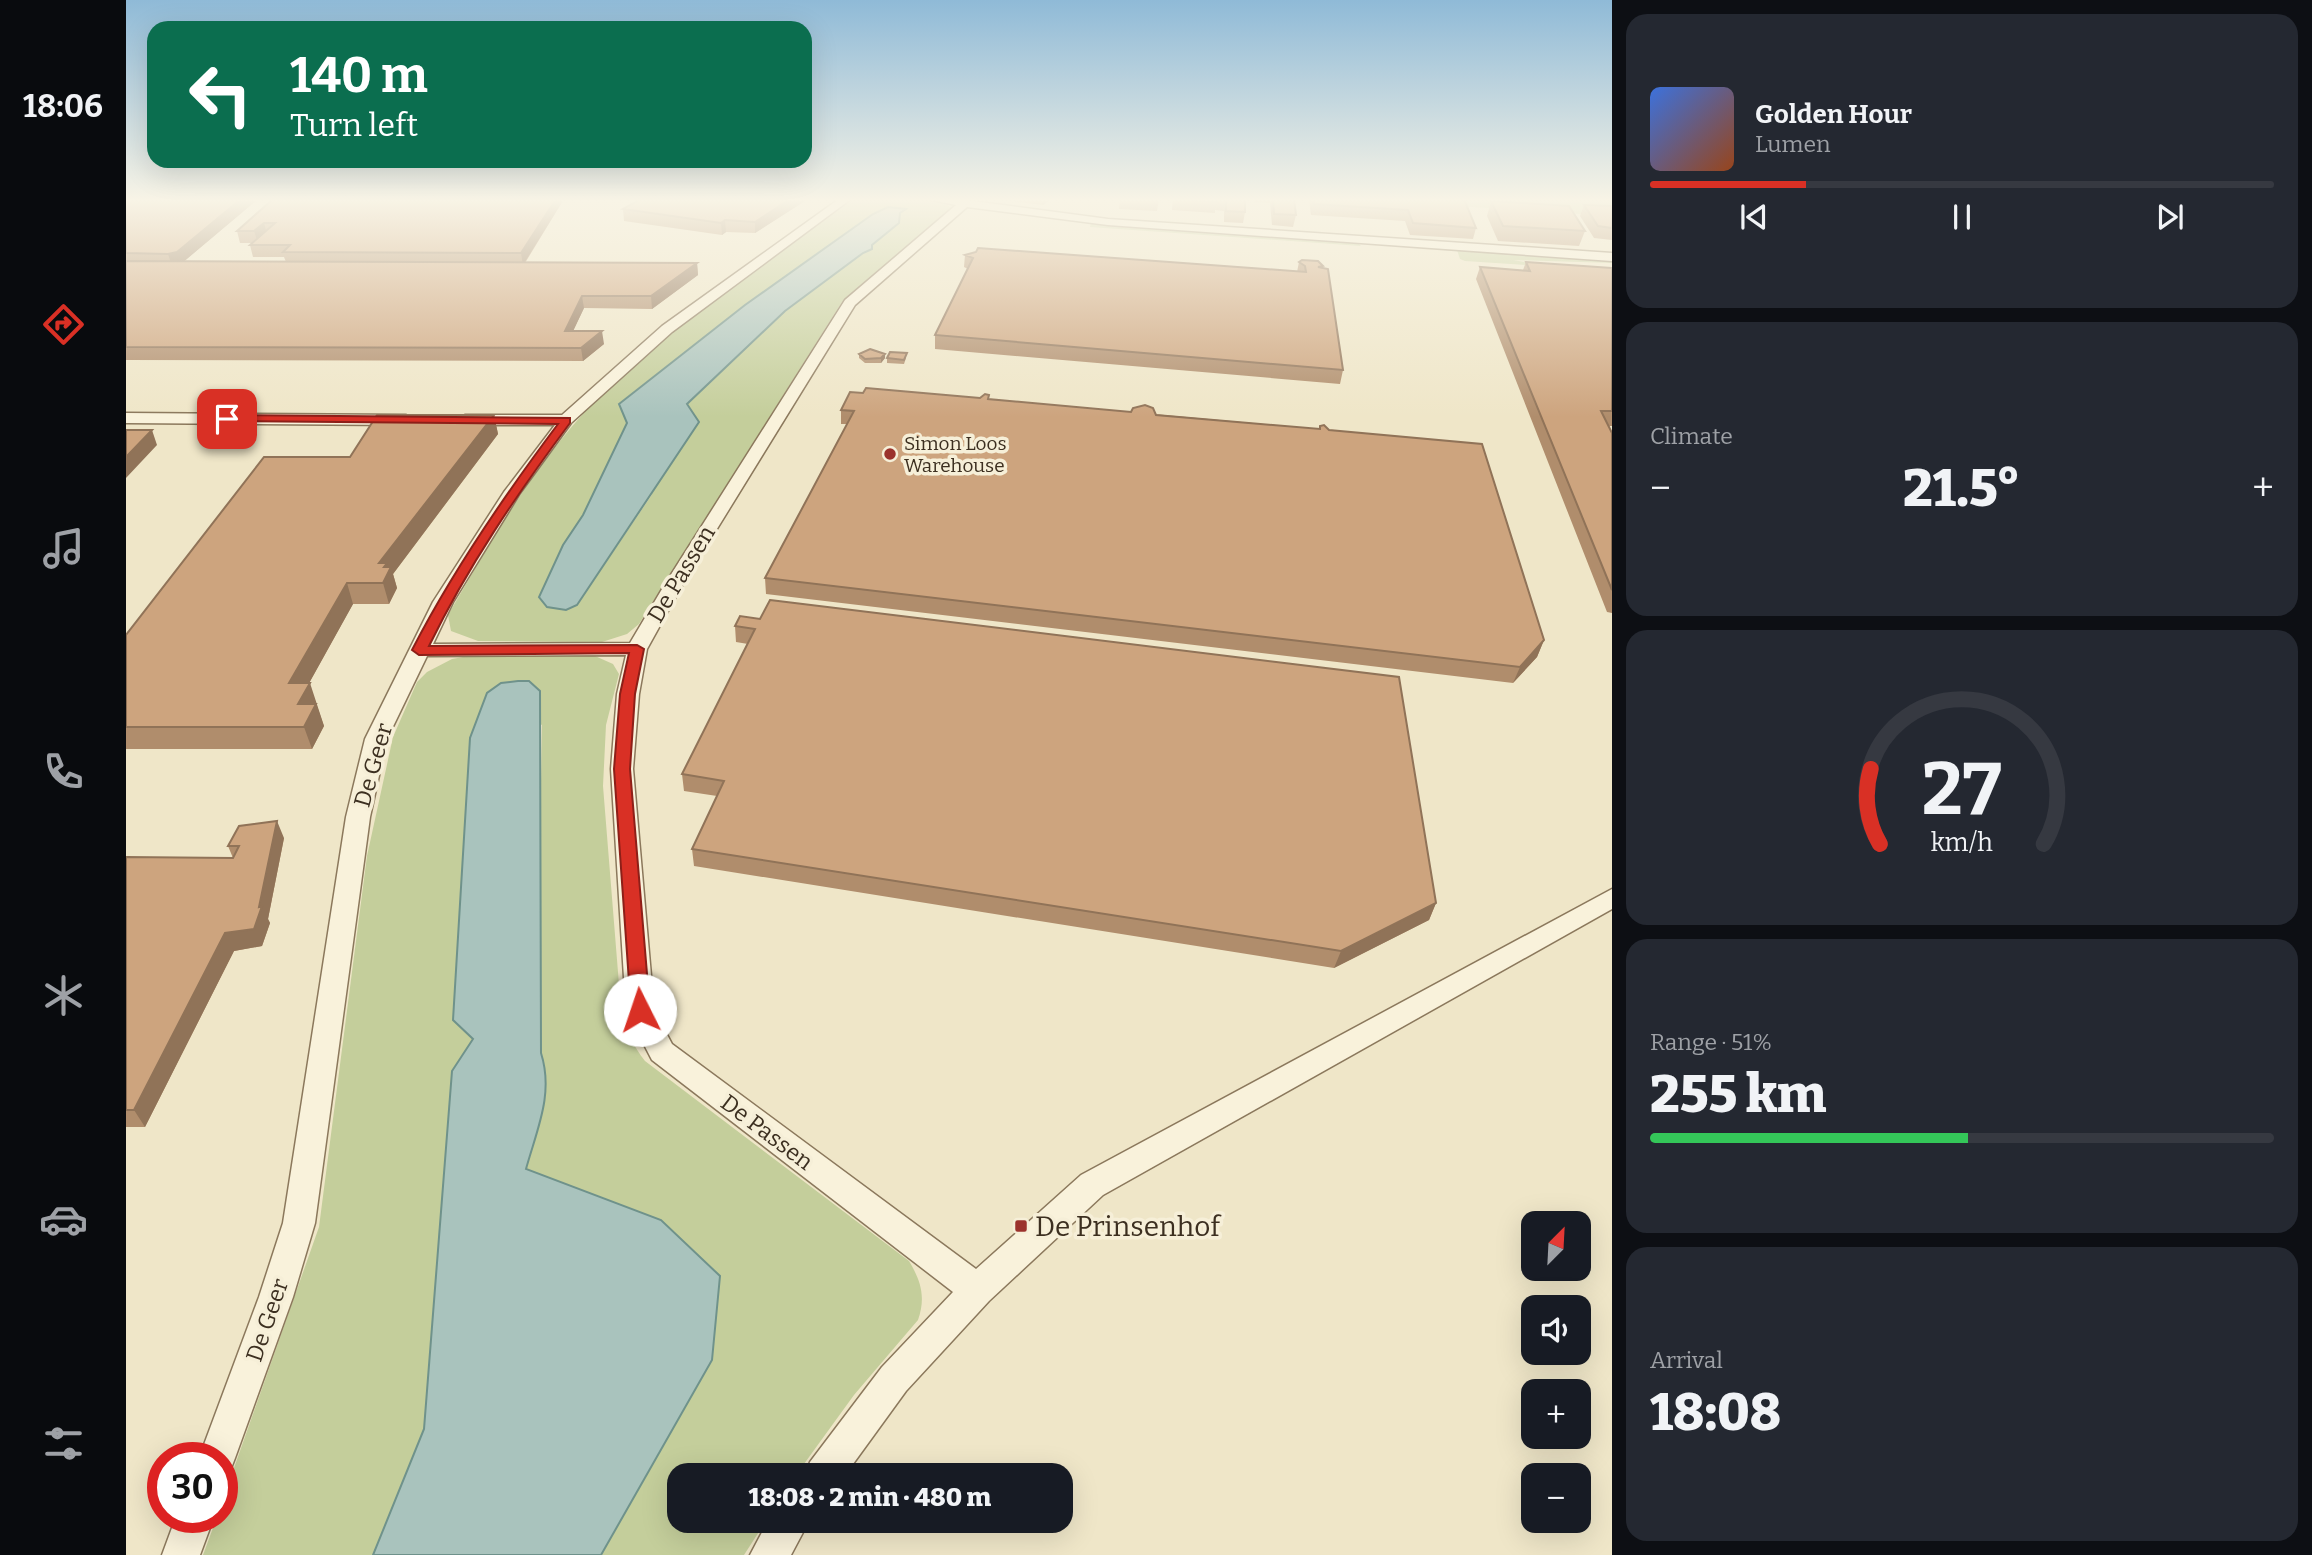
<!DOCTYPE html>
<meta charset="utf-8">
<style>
:root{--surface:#171b24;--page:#242831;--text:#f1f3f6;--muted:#9ea1a6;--line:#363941;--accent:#d93025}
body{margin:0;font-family:Bitter,serif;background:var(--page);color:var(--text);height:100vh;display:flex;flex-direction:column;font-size:26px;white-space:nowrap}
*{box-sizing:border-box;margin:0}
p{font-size:23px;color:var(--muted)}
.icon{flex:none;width:38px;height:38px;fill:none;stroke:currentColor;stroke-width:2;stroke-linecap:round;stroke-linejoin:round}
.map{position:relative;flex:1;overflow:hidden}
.panel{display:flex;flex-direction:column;gap:14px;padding:14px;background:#0d0f14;width:700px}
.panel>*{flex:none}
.top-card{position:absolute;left:21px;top:21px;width:665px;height:147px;border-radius:21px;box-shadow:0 7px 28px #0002;background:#0b6e4f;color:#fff;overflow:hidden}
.needle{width:46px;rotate:24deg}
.fabs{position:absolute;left:1395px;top:1211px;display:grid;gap:14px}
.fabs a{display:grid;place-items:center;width:70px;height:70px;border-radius:14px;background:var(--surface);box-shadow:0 7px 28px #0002;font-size:35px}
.speed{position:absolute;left:21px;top:1442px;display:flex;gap:14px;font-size:35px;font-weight:700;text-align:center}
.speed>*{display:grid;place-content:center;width:91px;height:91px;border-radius:50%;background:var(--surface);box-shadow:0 7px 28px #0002;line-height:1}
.speed .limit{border:10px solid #d22;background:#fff;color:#111}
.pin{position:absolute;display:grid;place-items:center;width:60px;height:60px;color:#fff;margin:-30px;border-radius:14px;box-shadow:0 4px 10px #0006}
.me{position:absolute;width:77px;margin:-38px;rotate:356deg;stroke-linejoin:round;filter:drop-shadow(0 0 5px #0008)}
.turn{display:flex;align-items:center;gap:24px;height:147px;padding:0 28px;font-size:32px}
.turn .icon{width:91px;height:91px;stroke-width:2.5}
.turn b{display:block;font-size:49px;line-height:60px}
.big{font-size:52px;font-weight:800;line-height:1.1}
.panel .card{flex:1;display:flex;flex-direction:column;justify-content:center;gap:10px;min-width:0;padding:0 24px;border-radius:21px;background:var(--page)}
.panel .dial{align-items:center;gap:0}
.dial svg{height:182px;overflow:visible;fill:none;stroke:var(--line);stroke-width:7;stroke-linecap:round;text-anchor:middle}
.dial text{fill:var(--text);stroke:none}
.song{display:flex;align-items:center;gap:21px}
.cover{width:84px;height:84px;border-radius:10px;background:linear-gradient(135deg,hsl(220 70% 55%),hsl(20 70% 35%))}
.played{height:7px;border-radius:4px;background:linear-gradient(90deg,var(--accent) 25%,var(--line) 25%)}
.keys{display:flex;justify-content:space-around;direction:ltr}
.heat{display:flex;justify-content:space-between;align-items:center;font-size:38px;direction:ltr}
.charge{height:10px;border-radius:5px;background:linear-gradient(90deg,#34c759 51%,var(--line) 0)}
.trip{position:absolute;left:541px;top:1463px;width:406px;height:70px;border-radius:21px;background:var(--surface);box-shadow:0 7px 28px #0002;font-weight:800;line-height:70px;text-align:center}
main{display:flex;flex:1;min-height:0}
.tabs{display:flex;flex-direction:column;width:126px;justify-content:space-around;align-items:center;background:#090b0e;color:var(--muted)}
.tabs .icon{width:49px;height:49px}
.tabs .active{color:var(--accent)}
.tabs b{font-size:32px;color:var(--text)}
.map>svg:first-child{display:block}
</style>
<main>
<nav class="tabs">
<b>18:06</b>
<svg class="icon active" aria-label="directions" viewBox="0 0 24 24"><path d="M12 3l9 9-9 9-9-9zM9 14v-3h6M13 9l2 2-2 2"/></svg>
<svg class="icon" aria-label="music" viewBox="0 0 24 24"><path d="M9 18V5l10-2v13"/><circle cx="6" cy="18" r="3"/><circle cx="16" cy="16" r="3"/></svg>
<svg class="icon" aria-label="phone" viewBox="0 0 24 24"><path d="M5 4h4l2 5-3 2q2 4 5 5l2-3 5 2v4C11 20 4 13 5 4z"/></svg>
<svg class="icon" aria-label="climate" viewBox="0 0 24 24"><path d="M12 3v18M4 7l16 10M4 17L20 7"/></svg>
<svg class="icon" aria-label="car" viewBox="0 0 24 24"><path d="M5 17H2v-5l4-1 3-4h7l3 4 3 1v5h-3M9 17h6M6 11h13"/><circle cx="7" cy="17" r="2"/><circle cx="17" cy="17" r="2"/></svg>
<svg class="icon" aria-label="filters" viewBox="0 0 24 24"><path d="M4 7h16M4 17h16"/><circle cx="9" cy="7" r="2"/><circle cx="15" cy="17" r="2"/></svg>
</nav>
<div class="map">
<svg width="1486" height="1555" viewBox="0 0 1486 1555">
<rect width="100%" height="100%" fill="#efe6c8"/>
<path fill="#c4ce9b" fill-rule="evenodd" d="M728 199C750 199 810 193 825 208L716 302 513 624 501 634 476 642 352 641 325 631 322 615C365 541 409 463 469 401 543 323 642 262 728 199ZM770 207 779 209 774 213 773 223 746 245V249L737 253 659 311 561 404 525 496 451 605 440 610 421 607 437 545 457 515 501 423 562 351 619 305Z
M1220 199H1486V216Z
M965 223 1232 243 1235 246 964 227Z
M1331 250 1486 259V263L1387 260 1429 267 1339 261 1334 259Z
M348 655 469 656 487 664 493 674 480 725 477 786 494 997C498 1022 503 1041 519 1061L783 1261C795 1281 800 1297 792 1320L728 1395 670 1475H553V1521H640L618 1555H475L586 1360 535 1220 400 1170C411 1129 428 1094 415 1053L413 891 416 725 361 693 344 738 327 1020 347 1039 326 1071 298 1429 247 1555H77L91 1517H96V1502L193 1227 241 856 267 737 291 682 301 672 326 659Z"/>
<path fill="#a9c3bd" stroke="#6f928b" stroke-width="2" d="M762 207 780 209 774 213 773 223 746 245V249L737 253 659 311 561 404 573 422 451 605 440 610 421 607 413 597 437 545 457 515 501 423 493 404 619 305 747 214Z
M392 681H403L414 691 415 1053C428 1094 411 1129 400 1169L535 1220 594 1276 586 1360 475 1555H247L298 1429 326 1071 347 1039 327 1020 344 738 361 693 375 683Z"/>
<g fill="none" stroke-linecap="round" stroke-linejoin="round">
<defs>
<path id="minor" d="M713 199H725L546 332 445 423 394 493 327 602 307 644 504 643 539 584 719 300 830 205 801 199 839 200 982 219 1486 253V261L982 225 841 207 729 305 557 584 521 649 513 694 507 769 528 1010 546 1044 850 1269 955 1175 1486 889V909L977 1195 863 1301 780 1391 719 1475H679L684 1462 756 1367 827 1292 526 1060 500 1010 485 769 491 694 500 655 301 656 261 739 244 817 189 1223 167 1297 109 1458 104 1471 96 1474V1458H73L133 1297 157 1223 220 817 239 739 307 602 378 492 429 425H339L331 420 339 415H436L536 326Z
M0 413 280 415 288 420 280 425 0 423Z
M50 1517H88L74 1555H36Z
M642 1521H683L665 1555H624Z"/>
</defs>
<use href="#minor" stroke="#8b785c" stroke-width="3"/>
<use href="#minor" fill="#f9f2db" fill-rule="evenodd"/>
</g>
<path fill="#b08d6c" d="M0 199H132L58 261 160 262 158 257H127L124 245 126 243H114L111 231 175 199H438L399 263H571L572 275 526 309 458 308 447 331 478 344 457 361 0 360Z
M515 199H682L629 233 600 232 596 235 498 221 497 209Z
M868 199H925L917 205Z
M994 199H1033L1031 211 993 209Z
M1047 199H1119V212L1117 223 1098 222V211L1089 210V213L1046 210Z
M1128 199H1168L1170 215 1167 227 1146 225 1144 203 1128 202Z
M1183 199H1338L1350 228 1347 239 1284 235 1279 221 1185 215Z
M1365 201 1459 231 1453 246 1372 241 1361 216Z
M1458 205 1486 206V240L1468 238 1454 216Z
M839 255 1171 272 1173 262 1197 266 1196 268 1217 370 1214 384 809 349V335L842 269 838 267Z
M1400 262 1486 268V426H1483L1486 433V613L1481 612 1350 279 1354 267 1397 270Z
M733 354 759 358 755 363H739L733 358Z
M761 358H780L778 364 761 363Z
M863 395 862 399 1193 429 1194 426 1418 640 1411 657 1387 683 640 594 639 578 721 424H715V410L854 398Z
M368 415 372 434 267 574 271 588 263 604H227L183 683 198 726 186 749H0V635L224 457Z
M614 616 1310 903 1303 920 1208 968 568 866 566 849 591 796 558 791 556 774 622 644 610 642 609 626Z
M158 838 142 919 144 923 136 946 108 951 19 1127H0V857L107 858 102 846Z"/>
<path fill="#907358" d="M115 199H132L55 264 46 266 42 254Z
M430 199H438L397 265 395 253Z
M664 199H682L629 233V222Z
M917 199H925L917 205Z
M599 220 600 232 596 235 595 223Z
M138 223 141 234 132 243 128 231Z
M571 263 572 275 526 309 525 296Z
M456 296 458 308 441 344 439 331Z
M476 331 478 344 457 361 455 348Z
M759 354V358L755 363V358Z
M368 415 372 434 267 574 271 588 263 604 257 583 253 563Z
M26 430 31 445 0 478V457Z
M221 583 227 604 171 705 163 683Z
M1418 640 1411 657 1387 683 1394 667Z
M184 683 198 726 186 749 178 727 172 704Z
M151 821 158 838 142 919 144 923 136 946 108 951 19 1127 8 1110 99 933 133 907Z
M1310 903 1303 920 1208 968 1215 951Z"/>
<path fill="#cda47e" stroke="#907358" stroke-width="2" d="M0 199H115L51 252 42 254 0 253Z
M175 199H430L395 253 157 252 164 245H124L149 223H138L128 231H111L146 200H174Z
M515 199H664L629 222 599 220 595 223 497 209Z
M1054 199H1119V212L1100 211V200L1091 199V202Z
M1147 199H1168L1170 215 1148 214Z
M1187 199H1338L1350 228 1287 223 1282 210 1188 204Z
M1365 201 1443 206 1459 231 1377 226Z
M1458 205 1486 206V228L1472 226Z
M852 248 1180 272 1179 266 1173 262 1176 260 1192 261 1197 266 1192 267 1202 269 1217 370 809 335 847 258 839 255 850 252Z
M0 261 571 263 525 296H456L439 331H476L455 348 0 347Z
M1400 262 1486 268V411H1475L1486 433V590L1354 267 1404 271Z
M744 349 759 354 755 358 739 359 733 354Z
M764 352 781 353 778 360 761 358Z
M740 388 854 398 859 394 863 395 862 399 1005 412 1007 408 1019 405 1027 408 1030 415 1194 429V426L1198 425 1203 430 1356 444 1418 640 1394 667 639 578 728 411 715 410 724 392 737 393Z
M251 415H368L253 563H261L258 567H265L257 583H221L163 683H184L172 704H190L178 727H0V635L138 457H224Z
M0 430H26L0 457Z
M644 600 1273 677 1310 903 1215 951 566 849 598 781 556 774 629 629 609 626 614 616 634 619Z
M151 821 133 907 136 906 128 929 99 933 8 1110H0V857L107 858 113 846H102L113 826Z"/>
<linearGradient id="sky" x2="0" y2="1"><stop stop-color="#8fbad7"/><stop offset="0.48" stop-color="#f8f4e6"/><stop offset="1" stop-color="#f8f4e6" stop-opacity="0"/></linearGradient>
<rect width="1486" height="417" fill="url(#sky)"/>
<path fill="#d93025" stroke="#8d1f18" stroke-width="2" d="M101 415 444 418V423C391 494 342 566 303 646L511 645 518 649 509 694 504 769 524 1010 521 1015 514 1017 508 1015 505 1010 488 769 494 694 503 653 293 655 286 650C327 570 378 496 432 424L97 421V416Z"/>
<g fill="#9b322c" stroke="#f6efd8" stroke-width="2.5">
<circle cx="764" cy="454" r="7"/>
<rect x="888" y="1219" width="14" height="14" rx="3.5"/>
</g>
<g text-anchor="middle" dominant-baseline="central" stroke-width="7" stroke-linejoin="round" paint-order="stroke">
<g font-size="19" fill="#3c2f20" stroke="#f6efd8" text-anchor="start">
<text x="778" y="443">Simon Loos<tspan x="778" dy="22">Warehouse</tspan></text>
</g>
<g font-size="23" fill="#3c2f20" stroke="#f6efd8">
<text transform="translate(555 574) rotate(-59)">De Passen</text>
<text transform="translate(247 765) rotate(-74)">De Geer</text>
<text transform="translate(641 1132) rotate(37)">De Passen</text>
<text transform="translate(141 1320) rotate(-71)">De Geer</text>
</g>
<g font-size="28" fill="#3c2f20" stroke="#f6efd8" text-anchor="start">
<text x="909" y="1226">De Prinsenhof</text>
</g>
</g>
</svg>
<div class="fabs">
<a><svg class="needle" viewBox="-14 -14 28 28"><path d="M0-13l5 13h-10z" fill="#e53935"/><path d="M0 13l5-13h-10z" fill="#9ea1a6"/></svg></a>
<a><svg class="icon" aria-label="sound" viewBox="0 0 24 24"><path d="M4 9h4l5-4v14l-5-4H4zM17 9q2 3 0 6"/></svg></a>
<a>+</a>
<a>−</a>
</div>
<div class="speed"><div class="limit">30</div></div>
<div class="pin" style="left:101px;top:419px;background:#d93025"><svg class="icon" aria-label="arrive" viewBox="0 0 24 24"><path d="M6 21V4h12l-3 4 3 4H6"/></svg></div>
<svg class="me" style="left:514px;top:1010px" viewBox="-20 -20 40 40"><circle r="19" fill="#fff"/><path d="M0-13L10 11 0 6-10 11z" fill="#d93025"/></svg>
<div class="trip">18:08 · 2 min · 480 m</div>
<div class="top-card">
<div class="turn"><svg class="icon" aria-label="left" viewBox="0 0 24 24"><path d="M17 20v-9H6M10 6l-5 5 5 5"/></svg><div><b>140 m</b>Turn left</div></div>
</div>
</div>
<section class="panel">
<div class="card">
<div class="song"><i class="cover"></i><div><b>Golden Hour</b><p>Lumen</p></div></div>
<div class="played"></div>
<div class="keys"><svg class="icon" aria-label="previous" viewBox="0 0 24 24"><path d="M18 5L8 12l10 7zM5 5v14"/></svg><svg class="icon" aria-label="pause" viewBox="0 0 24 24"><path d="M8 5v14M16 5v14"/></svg><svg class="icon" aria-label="next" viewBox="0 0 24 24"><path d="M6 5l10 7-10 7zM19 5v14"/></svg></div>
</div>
<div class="card"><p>Climate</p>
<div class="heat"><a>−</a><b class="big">21.5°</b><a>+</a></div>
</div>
<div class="card dial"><svg viewBox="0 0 100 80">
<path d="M14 69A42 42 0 1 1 86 69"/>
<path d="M14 69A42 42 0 0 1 10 36" stroke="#d93025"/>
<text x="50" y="56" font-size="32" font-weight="700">27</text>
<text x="50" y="72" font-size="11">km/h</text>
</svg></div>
<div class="card"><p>Range · 51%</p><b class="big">255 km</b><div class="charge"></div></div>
<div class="card"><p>Arrival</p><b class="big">18:08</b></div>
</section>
</main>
